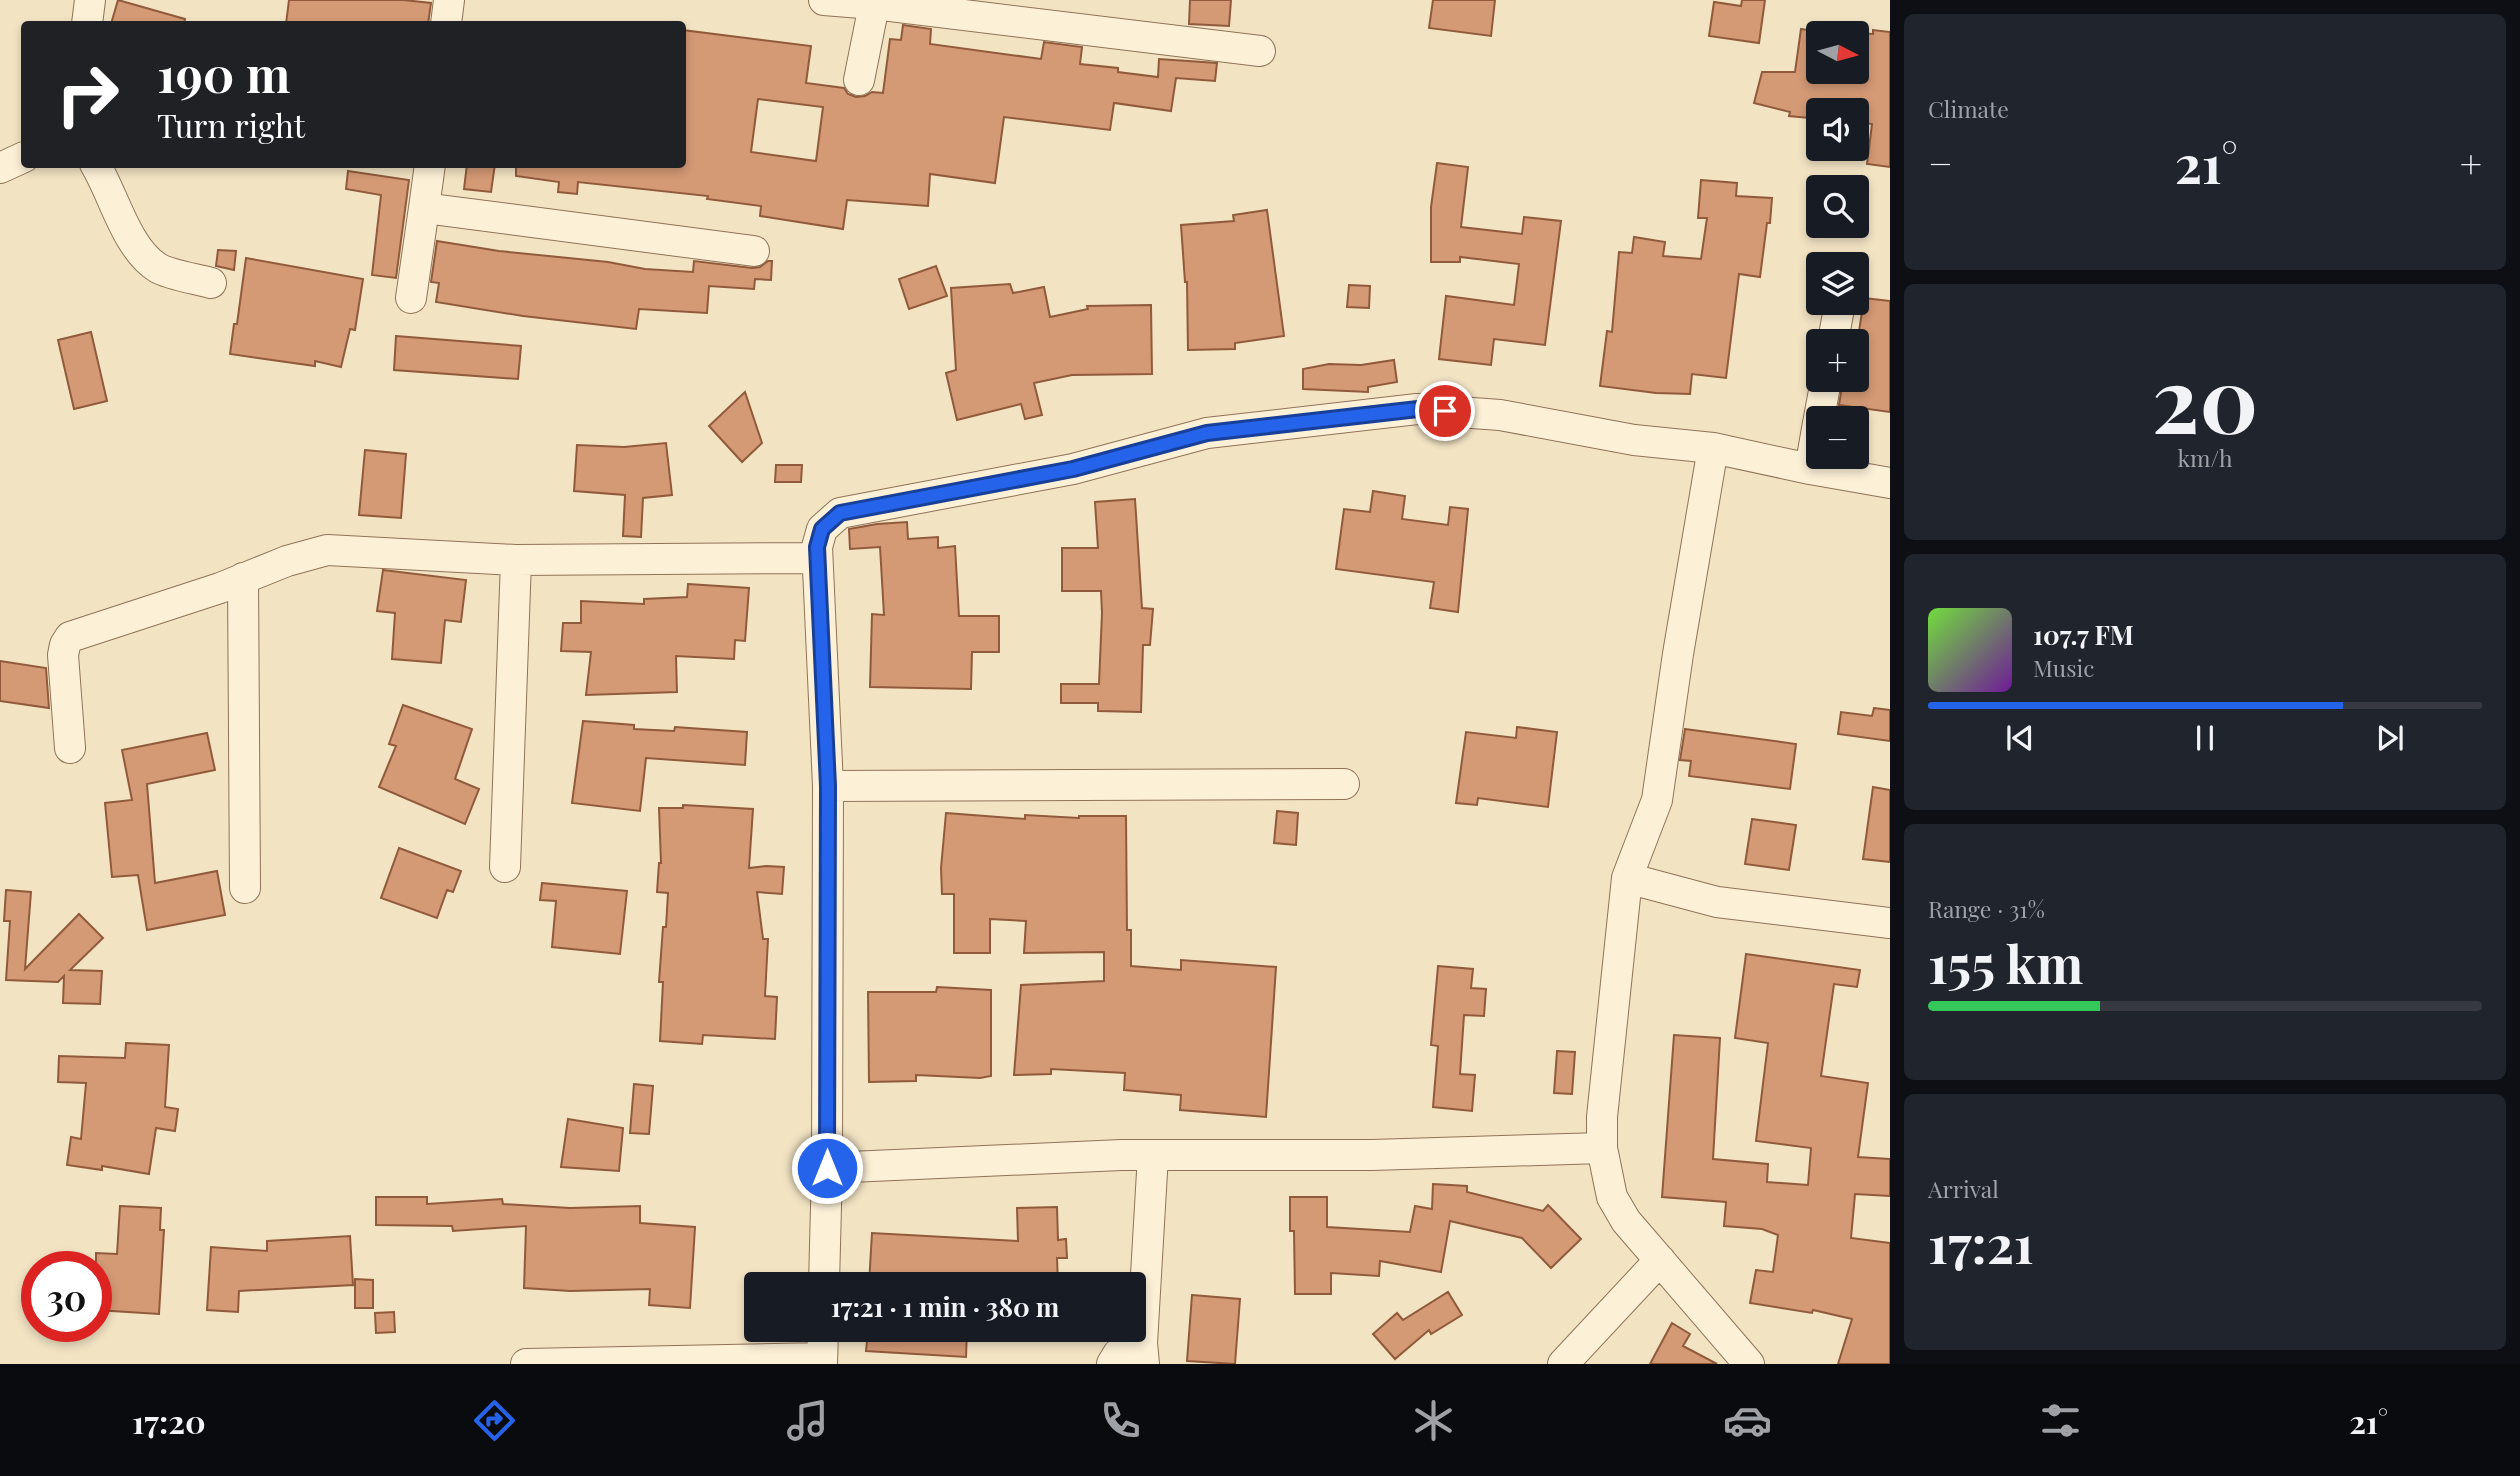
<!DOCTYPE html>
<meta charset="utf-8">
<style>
:root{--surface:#171b24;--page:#20242c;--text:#f1f3f6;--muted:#9ea1a6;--line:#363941;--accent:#2563eb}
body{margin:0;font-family:"Playfair Display",serif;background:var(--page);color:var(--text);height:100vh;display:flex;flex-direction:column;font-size:26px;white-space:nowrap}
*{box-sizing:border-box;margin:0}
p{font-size:23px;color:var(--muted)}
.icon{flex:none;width:38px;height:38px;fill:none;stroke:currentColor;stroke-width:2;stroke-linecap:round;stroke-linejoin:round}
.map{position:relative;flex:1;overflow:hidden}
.side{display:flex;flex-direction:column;gap:14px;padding:14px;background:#0d0f14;width:630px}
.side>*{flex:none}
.top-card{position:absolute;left:21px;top:21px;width:665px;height:147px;border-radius:7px;box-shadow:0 4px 10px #0003;background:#202124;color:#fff;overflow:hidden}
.needle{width:46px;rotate:96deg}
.tools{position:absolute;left:1806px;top:21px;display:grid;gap:14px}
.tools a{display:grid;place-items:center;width:63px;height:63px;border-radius:7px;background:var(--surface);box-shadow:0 4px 10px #0003;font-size:35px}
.speed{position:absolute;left:21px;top:1251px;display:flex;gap:14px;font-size:35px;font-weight:700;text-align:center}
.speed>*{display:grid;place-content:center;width:91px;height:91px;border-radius:50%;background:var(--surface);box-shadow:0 4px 10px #0003;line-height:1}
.speed .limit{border:10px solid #d22;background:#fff;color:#111}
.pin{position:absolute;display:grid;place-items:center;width:60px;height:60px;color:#fff;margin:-30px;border:4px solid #fff;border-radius:50%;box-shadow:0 2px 7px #0007}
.me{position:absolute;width:77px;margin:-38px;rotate:0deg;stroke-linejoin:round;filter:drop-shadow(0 0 5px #0008)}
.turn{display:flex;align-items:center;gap:24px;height:147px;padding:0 21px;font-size:32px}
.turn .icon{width:91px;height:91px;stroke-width:2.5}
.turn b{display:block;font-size:49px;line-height:60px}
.big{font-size:52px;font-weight:700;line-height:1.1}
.side .tile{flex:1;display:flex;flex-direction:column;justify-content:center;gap:10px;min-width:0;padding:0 24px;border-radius:10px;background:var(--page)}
.side .dial{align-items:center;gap:0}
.dial b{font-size:91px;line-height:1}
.song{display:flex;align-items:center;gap:21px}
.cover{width:84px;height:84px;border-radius:10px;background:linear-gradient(135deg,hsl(100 70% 55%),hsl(280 70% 35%))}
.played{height:7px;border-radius:4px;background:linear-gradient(90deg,var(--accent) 75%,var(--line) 75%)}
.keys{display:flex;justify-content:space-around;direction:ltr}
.heat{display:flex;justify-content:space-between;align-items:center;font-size:38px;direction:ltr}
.charge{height:10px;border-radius:5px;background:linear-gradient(90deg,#34c759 31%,var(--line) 0)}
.trip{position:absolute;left:744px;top:1272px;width:402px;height:70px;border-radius:7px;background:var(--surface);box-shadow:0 4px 10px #0003;font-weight:700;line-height:70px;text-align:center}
.menu{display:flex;height:112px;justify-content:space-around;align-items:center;background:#090b0e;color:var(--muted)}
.menu .icon{width:49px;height:49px}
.menu .current{color:var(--accent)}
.menu b{font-size:32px;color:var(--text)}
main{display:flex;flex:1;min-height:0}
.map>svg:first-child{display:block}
</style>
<main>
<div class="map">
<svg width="1890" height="1364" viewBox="0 0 1890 1364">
<rect width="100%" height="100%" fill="#f2e3c3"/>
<path fill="#d49975" stroke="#905a3b" stroke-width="2" fill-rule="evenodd" d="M118 0 185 19 184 24H111Z
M289 0H404L431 3 428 24H286Z
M1190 0H1231L1229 26 1189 24Z
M1433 0H1495L1491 36 1429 28Z
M1742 0H1765L1759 43 1709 36 1714 2 1741 6Z
M903 25 931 29 930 44 1041 59 1044 42 1082 47 1080 64 1118 68V72L1158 77 1159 59 1217 63 1215 81 1176 78 1171 111 1114 103 1110 130 1004 117 995 183 930 174 928 206 847 200 843 229 760 216 761 206 707 199 708 196 578 182 577 194 558 192 559 182 516 176V164H682V30L811 46 806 83 844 88 848 94 856 97 865 96 872 92 883 93 890 39 901 40ZM758 99 823 107 816 161 751 152Z
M1801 29 1820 32 1818 33 1815 72H1857V33L1873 34V30L1890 32V167L1867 164 1872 124 1857 122V110H1810L1809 118 1789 116 1790 112 1754 103 1762 72H1795Z
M1437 163 1468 167 1461 227 1522 234 1524 217 1561 221 1545 345 1494 339 1491 365 1439 359 1446 296 1514 305 1519 264 1460 257V262H1431V207Z
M467 164H495L491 192 464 189Z
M348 171 409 180 396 278 372 275 381 195 346 189Z
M1701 180 1737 183 1736 196 1772 198 1770 223H1767L1760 277 1739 274 1726 378 1692 374 1690 394 1656 393 1600 386 1607 331 1612 332 1619 252 1632 253 1634 237 1665 242 1663 256 1701 259 1707 218H1698Z
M1267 210 1284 336 1235 343V349L1188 350 1187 282H1185L1181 225 1234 221 1233 215Z
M437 241 499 251 608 262 645 269 693 272 694 261 752 268 760 267 768 261H772L771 280 755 279 754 289 709 286 707 313 639 309 636 329 523 316 436 302 439 283 431 282Z
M218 250 236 251 234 270 216 266Z
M246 258 363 279 355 330 350 329 341 367 315 361V366L230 354 234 324H237Z
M936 266 947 296 909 309 899 279Z
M1010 284 1013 293 1044 287 1050 317 1088 309 1087 306 1151 305 1152 374 1072 375 1034 383 1042 415 1025 419 1021 404 957 420 946 373 956 370 951 288Z
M1349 285 1370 286 1369 308 1347 307Z
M1864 298 1890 301V412L1839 405 1843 380H1857V345Z
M91 332 107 401 74 409 58 340Z
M396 336 521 346 518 379 394 370Z
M1394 360 1397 382 1368 387V392L1303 389V369L1329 364 1361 365Z
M745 392 762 443 742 462 709 426Z
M666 443 672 495 643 498 641 537 623 536 625 495 574 491 577 445 624 447Z
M365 450 406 454 401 518 359 515Z
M776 465H802L801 482H775Z
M1373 491 1405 496 1402 519 1448 525 1450 507 1468 509 1458 612 1430 608 1434 582 1336 569 1344 509 1370 512Z
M1135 499 1142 608 1153 609 1150 645H1143L1141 712 1098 711V703H1061V684H1099L1102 613 1101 591H1062V548H1098L1095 502Z
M907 522 908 539 938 537V548L955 546 959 616H999V652H972L971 689 870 687 872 614 884 615 880 547 850 549 849 529 877 524Z
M383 570 466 580 461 622 445 620 441 663 392 659 395 613 377 611Z
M688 584 749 588 745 641 735 640 734 659 676 656 677 692 586 695 591 652 561 651 563 623H581V601L644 604V599L687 597Z
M0 661 46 668 49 708 0 701Z
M403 705 472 729 455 779 479 789 465 824 379 787 396 746 389 744Z
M1874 708 1890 710V741L1838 734 1841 712 1872 716Z
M583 721 634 725V729L674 731 675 727 747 732 745 765 646 758 640 811 572 803Z
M1517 727 1557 732 1548 807 1478 798 1477 805 1456 803 1466 732 1516 738Z
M1685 729 1796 744 1790 789 1689 776 1691 761 1680 760Z
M207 733 215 770 147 784 155 883 217 871 225 915 147 930 138 875 112 877 105 803 132 800 122 750Z
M1873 787 1890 790V862L1863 859Z
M683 805 753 809 749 868 766 866 784 867 782 894 757 892 763 939H768L765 996 777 997 775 1039 703 1035 702 1044 660 1041 663 982H659L663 927H666L668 893 657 892 659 863H661L659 808H683Z
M1277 811 1298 813 1296 845 1274 843Z
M946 813 1025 819V815L1079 818V816H1126L1127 930H1131V966L1181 970V960L1276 967 1266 1117 1180 1110 1181 1095 1124 1090 1125 1073 1051 1069V1074L1014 1075 1021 985 1104 981V952L1024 953 1026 921 990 919V953H954V894H942L941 868Z
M1752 819 1796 825 1789 870 1745 864Z
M399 848 461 871 453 892 447 890 437 918 381 898Z
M542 883 627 891 620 954 552 947 556 901 540 900Z
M6 890 31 892 25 969 79 914 103 938 70 970 102 971 100 1004 63 1003 64 976 58 982 6 980 10 921H4Z
M1746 954 1860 970 1857 987 1834 984 1821 1076 1868 1083 1858 1157 1890 1159V1196L1855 1194 1851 1238 1890 1243V1364H1838L1852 1319 1813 1310 1812 1313 1750 1303 1756 1270 1773 1272 1778 1235 1762 1229 1724 1226 1726 1202 1662 1197 1674 1035 1720 1038 1713 1159 1768 1164 1767 1182 1808 1185 1811 1148 1756 1141 1768 1043 1735 1038Z
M1438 966 1473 969 1471 988 1486 989 1484 1016 1464 1015 1460 1074 1475 1075 1472 1111 1433 1107 1438 1046 1431 1045Z
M937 987 991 990V1076L980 1078 916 1075V1081L869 1082 868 992H936Z
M126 1043 169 1045 165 1107 178 1109 175 1131 156 1128 149 1174 102 1166V1170L67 1165 71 1137 81 1139 86 1083 58 1082 59 1056 125 1058Z
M1557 1051 1575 1052 1572 1094 1554 1093Z
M634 1084 653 1086 649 1134 630 1133Z
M568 1119 623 1128 619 1171 561 1167Z
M1433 1184 1467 1186V1192L1543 1211 1548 1205 1581 1239 1551 1268 1522 1238 1450 1221 1441 1272 1380 1261 1379 1276 1331 1273V1294H1295L1294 1231H1290V1197H1327V1227L1410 1232 1415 1206 1432 1209Z
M376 1197H427V1204L502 1199 503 1204 570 1208 640 1206V1223L695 1227 690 1308 649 1305 650 1289 570 1291 524 1288 526 1226 453 1231 452 1226 376 1225Z
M120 1206 161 1208 160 1230H164L159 1314 96 1310V1253L117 1254Z
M1057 1207 1058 1240 1066 1239 1067 1258H1057L1058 1284H869L872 1233 1018 1241 1017 1208Z
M350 1236 353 1285 239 1291 238 1312 207 1310 211 1247 267 1251V1241Z
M355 1279 373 1280V1308H355Z
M1448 1292 1462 1315 1431 1334 1429 1330 1395 1359 1373 1334 1397 1313 1403 1320Z
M1192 1295 1240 1299 1235 1364 1187 1361Z
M394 1312 395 1332 376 1333 375 1313Z
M1672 1323 1690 1334 1683 1346 1717 1364H1650Z
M868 1330H967L966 1357 866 1351Z"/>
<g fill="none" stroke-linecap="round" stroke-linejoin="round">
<defs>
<path id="minor" d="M824 0 874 4 1260 51
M87 24 90 0
M446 24 449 0
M859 80 875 0
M95 164C114 195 126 248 158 268 170 275 197 279 211 283
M430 164 424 208 754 251
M0 168 24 157
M411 298 424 208
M1833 341 1840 303
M1819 418 1826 380
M1713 448 1678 654 1657 800 1627 878 1602 1117V1148L1612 1197 1626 1221 1749 1364
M1810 469 1818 423
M243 578 245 888
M70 748 63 655 65 645 70 637 220 588 287 561 327 550 516 560 817 558
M828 786 1344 784
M505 867 516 560
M1627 878 1717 902 1890 923
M827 1168 1121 1155H1372L1602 1148
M824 1284 827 1168 828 786 817 547 822 529 840 513 1073 469 1207 433 1417 409 1500 415 1634 440 1713 448 1810 469 1890 483
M526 1364 822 1358
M822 1364 823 1330
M1112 1364 1118 1354 1142 1343
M1144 1364 1142 1343 1153 1155
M1563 1364 1660 1260"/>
</defs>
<use href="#minor" stroke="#8f7358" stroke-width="32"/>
<use href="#minor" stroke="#fcf0d7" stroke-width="30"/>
</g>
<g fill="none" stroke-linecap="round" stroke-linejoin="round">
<defs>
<path id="route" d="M827 1168 828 786 817 547 822 529 840 513 1073 469 1207 433 1418 409 1445 411"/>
</defs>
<use href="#route" stroke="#184099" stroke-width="18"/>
<use href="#route" stroke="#2563eb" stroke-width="12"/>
</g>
</svg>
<div class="tools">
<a><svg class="needle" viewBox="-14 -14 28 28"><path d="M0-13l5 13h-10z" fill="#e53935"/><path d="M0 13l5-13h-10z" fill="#9ea1a6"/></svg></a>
<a><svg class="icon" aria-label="sound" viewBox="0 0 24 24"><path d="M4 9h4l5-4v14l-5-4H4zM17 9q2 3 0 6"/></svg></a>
<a><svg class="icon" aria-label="search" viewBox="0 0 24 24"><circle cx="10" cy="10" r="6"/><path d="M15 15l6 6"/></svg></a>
<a><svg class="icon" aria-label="layers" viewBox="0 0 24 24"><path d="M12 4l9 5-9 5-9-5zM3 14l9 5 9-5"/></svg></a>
<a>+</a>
<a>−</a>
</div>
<div class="speed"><div class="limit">30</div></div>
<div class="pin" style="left:1445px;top:411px;background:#d93025"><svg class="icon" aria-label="arrive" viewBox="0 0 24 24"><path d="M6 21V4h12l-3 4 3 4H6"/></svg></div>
<svg class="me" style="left:827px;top:1168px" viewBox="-20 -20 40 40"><circle r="17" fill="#2563eb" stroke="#fff" stroke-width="3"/><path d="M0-11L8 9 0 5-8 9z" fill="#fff"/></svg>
<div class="trip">17:21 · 1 min · 380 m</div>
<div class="top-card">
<div class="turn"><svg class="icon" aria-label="right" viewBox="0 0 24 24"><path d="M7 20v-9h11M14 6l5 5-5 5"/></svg><div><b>190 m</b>Turn right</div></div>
</div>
</div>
<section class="side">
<div class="tile"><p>Climate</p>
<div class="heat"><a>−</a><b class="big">21°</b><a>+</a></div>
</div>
<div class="tile dial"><b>20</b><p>km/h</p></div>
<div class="tile">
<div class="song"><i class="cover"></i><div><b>107.7 FM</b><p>Music</p></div></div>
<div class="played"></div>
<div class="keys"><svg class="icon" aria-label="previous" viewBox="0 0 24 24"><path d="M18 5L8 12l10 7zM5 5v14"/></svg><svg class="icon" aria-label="pause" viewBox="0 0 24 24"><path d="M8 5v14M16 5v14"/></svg><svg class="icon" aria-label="next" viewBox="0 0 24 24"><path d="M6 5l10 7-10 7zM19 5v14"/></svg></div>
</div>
<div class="tile"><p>Range · 31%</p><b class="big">155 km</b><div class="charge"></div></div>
<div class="tile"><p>Arrival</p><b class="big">17:21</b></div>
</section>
</main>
<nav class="menu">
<b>17:20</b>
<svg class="icon current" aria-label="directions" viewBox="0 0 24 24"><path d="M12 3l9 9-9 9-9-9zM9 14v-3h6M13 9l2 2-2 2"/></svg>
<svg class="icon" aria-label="music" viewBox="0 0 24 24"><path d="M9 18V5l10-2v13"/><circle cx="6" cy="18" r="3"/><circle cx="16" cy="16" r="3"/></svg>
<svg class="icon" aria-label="phone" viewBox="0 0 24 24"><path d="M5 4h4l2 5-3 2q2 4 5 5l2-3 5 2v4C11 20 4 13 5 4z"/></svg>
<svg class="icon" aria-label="climate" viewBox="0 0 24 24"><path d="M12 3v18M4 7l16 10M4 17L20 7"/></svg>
<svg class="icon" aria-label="car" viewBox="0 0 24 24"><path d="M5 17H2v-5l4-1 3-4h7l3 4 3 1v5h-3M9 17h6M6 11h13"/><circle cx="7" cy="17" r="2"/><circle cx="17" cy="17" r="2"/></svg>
<svg class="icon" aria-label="filters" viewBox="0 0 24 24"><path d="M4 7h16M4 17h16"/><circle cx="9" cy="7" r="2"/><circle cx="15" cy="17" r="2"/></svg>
<b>21°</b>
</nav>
